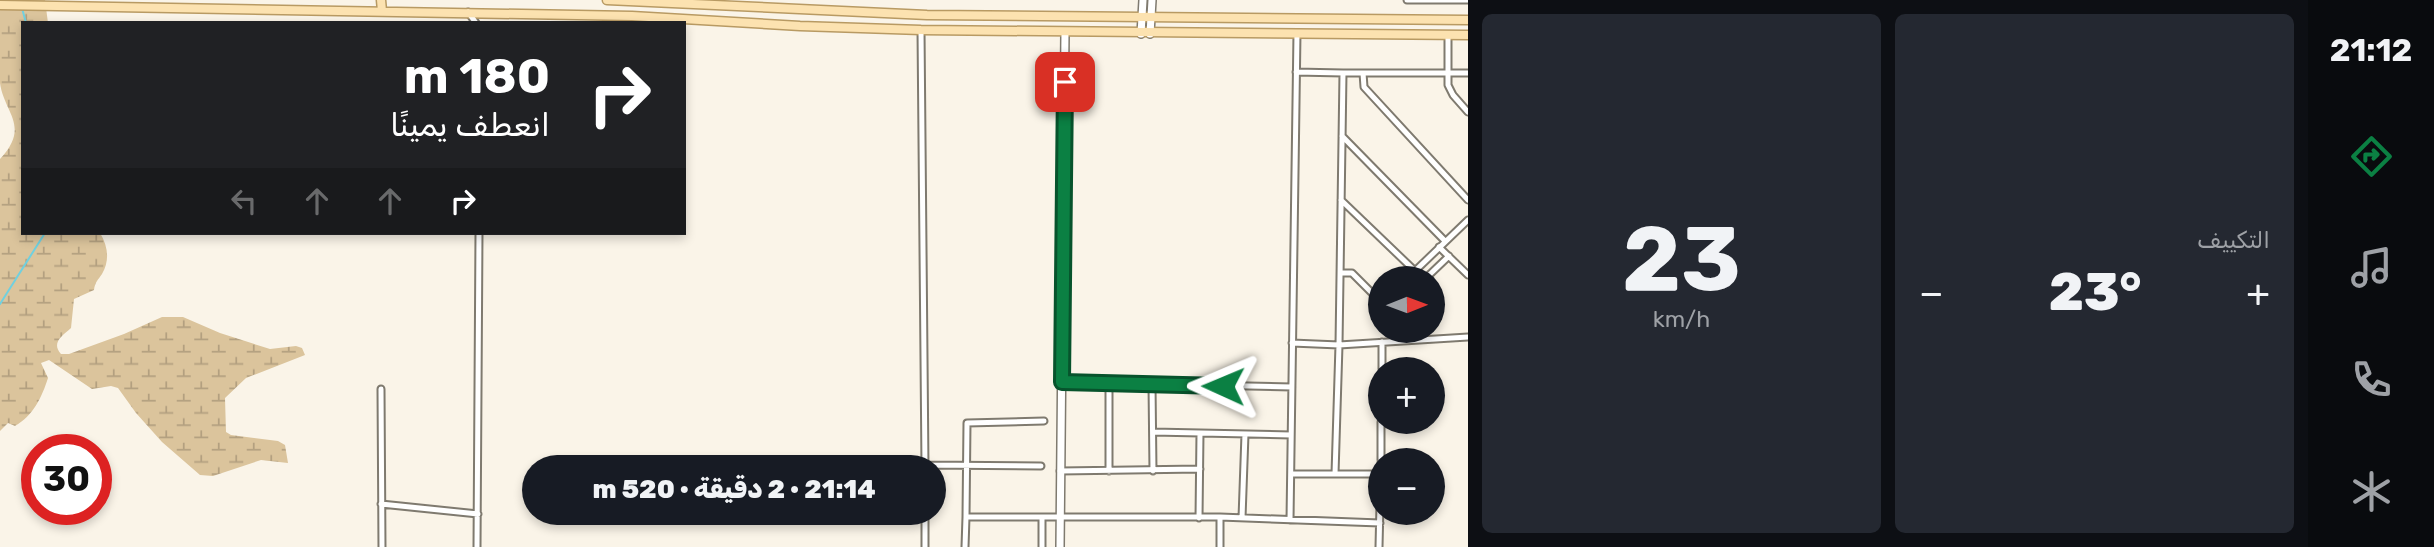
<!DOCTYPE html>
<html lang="ar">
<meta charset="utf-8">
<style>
:root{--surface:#171b24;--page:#242831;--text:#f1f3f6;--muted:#9ea1a6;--accent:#0b8043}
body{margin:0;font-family:Rubik,Cairo,sans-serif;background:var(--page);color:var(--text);direction:rtl;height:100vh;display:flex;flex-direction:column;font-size:26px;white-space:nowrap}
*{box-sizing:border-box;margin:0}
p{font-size:23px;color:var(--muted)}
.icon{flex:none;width:38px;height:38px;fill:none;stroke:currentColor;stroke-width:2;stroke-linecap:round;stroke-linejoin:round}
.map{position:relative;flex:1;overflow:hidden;direction:ltr}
.sheet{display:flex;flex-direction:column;gap:14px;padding:14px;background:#0d0f14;width:840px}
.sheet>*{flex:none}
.hud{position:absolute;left:21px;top:21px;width:665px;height:214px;border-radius:0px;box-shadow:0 4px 10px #0003;direction:rtl;background:#202124;color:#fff;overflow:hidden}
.needle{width:46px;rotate:89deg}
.buttons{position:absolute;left:1368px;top:266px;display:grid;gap:14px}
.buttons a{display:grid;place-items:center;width:77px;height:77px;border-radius:50%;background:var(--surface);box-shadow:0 4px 10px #0003;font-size:35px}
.speed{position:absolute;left:21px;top:434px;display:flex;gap:14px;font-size:35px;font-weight:700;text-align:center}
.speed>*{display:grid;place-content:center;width:91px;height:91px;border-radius:50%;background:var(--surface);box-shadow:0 4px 10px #0003;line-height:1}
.speed .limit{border:10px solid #d22;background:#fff;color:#111}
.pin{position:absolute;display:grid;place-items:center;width:60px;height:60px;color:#fff;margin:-30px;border-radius:14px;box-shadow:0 4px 10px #0006}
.me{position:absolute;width:77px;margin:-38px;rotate:271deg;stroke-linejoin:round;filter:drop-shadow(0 0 5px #0008)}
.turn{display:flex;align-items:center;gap:24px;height:147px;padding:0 21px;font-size:32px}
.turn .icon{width:91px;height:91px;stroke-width:2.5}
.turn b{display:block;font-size:49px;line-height:60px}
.lanes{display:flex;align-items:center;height:66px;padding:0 21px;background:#0003;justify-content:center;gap:35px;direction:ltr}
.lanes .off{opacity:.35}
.big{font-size:52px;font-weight:800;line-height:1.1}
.sheet .widget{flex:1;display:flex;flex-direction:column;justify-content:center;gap:10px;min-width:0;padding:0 24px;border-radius:10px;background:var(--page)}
.sheet .dial{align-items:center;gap:0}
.dial b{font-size:91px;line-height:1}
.heat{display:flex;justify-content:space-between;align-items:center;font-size:38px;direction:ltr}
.sheet .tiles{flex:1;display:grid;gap:14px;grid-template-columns:repeat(2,1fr)}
.trip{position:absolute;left:522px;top:455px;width:424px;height:70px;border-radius:35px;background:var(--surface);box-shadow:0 4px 10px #0003;font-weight:800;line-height:70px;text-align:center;direction:rtl}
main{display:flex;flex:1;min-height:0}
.dock{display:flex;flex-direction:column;width:126px;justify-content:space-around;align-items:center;background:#090b0e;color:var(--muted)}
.dock .icon{width:49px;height:49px}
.dock .selected{color:var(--accent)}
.dock b{font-size:32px;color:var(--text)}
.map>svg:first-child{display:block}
</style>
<main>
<nav class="dock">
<b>21:12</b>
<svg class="icon selected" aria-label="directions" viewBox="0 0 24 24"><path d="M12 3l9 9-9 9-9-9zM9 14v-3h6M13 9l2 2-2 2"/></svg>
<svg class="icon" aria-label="music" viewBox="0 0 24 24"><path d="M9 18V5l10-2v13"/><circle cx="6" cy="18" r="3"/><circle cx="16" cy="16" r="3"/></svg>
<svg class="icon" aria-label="phone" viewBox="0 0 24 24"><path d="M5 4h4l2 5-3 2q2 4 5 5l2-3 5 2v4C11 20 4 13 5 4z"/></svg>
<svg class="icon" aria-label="climate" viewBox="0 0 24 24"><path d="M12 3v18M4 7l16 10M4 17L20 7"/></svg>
</nav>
<section class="sheet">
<div class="tiles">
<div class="widget"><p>التكييف</p>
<div class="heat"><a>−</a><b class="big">23°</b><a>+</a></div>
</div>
<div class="widget dial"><b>23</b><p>km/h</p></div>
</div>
</section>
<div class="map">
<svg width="1468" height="547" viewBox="0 0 1468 547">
<defs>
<pattern id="wetland-marsh" width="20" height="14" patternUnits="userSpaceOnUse" patternTransform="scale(1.75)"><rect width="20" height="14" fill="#dbc49c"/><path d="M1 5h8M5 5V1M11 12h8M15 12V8" fill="none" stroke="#b3a080"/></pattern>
</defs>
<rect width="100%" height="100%" fill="#faf4e8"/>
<path fill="url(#wetland-marsh)" d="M0 0H45L48 23H23V233H100C108 246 110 260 102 274 98 280 95 282 94 290L74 299 71 328C62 336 51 343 61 354H69L124 334 162 317H183L220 333 270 349 296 346 302 348 305 355 246 378 225 398 226 432 231 435 278 441 285 445 288 463 261 460 213 476 200 475 162 442 136 413 118 388 111 386 92 389 49 360 41 363 48 378C42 397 33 416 15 426L8 423 0 431V159C31 126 4 113 0 83 0 56 0 27 0 0Z"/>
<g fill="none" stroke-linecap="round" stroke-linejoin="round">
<path stroke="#70d0df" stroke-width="2" d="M22 8 26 23
M0 304 45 233"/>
<defs>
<path id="street" d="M1407 0H1468
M468 12 476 23
M921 30 925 467
M1448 35V85L1453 95 1468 112
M1296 72 1343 73
M1363 73 1364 87 1468 200
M1342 136 1445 241
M1341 200 1415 271 1468 220
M1439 247 1468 275
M1341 273H1352L1381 302
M1426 278 1449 256
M1408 331 1416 340
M1292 343 1339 345 1468 337
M1382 369V342
M1062 382 1292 387
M1109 383V471
M1152 384 1153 471
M381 389 382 547
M1044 421 967 423 966 517H1220
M1153 432 1291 435
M1381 460V422
M925 465 1041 466
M1060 471 1200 469
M1291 474H1381
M1335 474 1339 345 1343 73H1468
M381 504 478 514
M925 513V547
M1042 518V547
M1199 518 1200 433
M1242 518 1245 434
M1290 520 1297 33
M477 547 479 233
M965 547 966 517
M1220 547V517L1380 523
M1379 547 1381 462"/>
<path id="secondary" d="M1141 34 1143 0
M1150 34 1152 0
M1060 547 1065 32"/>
<path id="primary" d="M381 0 382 11
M607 0 927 15 1468 20
M0 5 632 16 800 26 921 30 1468 35"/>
</defs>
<use href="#street" stroke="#7f7a6f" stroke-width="9"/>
<use href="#secondary" stroke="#7f7a6f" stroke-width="10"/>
<use href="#primary" stroke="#b89a63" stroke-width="11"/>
<use href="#street" stroke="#fff" stroke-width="5"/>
<use href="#secondary" stroke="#fff" stroke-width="7"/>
<use href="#primary" stroke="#fce2b0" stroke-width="8"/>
</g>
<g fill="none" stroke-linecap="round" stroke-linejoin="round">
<defs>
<path id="route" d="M1065 82 1062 382 1223 386"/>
</defs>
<use href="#route" stroke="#07532c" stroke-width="18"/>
<use href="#route" stroke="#0b8043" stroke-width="12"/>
</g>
</svg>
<div class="buttons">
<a><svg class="needle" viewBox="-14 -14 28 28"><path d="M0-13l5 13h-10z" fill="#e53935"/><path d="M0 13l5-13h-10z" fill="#9ea1a6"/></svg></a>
<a>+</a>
<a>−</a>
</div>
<div class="speed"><div class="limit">30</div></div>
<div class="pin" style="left:1065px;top:82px;background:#d93025"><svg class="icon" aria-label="arrive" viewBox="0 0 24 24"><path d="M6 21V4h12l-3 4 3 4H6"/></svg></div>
<svg class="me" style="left:1223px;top:386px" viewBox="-20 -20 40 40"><path d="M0-17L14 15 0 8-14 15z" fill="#0b8043" stroke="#fff" stroke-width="4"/></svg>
<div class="trip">21:14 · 2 دقيقة · 520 m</div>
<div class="hud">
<div class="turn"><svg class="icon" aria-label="right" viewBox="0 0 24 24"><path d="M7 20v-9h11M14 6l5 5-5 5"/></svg><div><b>180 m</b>انعطف يمينًا</div></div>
<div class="lanes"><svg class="icon off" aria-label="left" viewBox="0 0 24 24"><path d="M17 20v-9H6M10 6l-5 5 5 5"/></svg><svg class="icon off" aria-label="ahead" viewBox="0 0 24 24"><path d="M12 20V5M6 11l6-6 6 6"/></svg><svg class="icon off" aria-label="ahead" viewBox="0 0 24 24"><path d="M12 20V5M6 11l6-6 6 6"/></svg><svg class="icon" aria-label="right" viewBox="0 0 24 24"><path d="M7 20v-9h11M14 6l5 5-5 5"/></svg></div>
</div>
</div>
</main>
